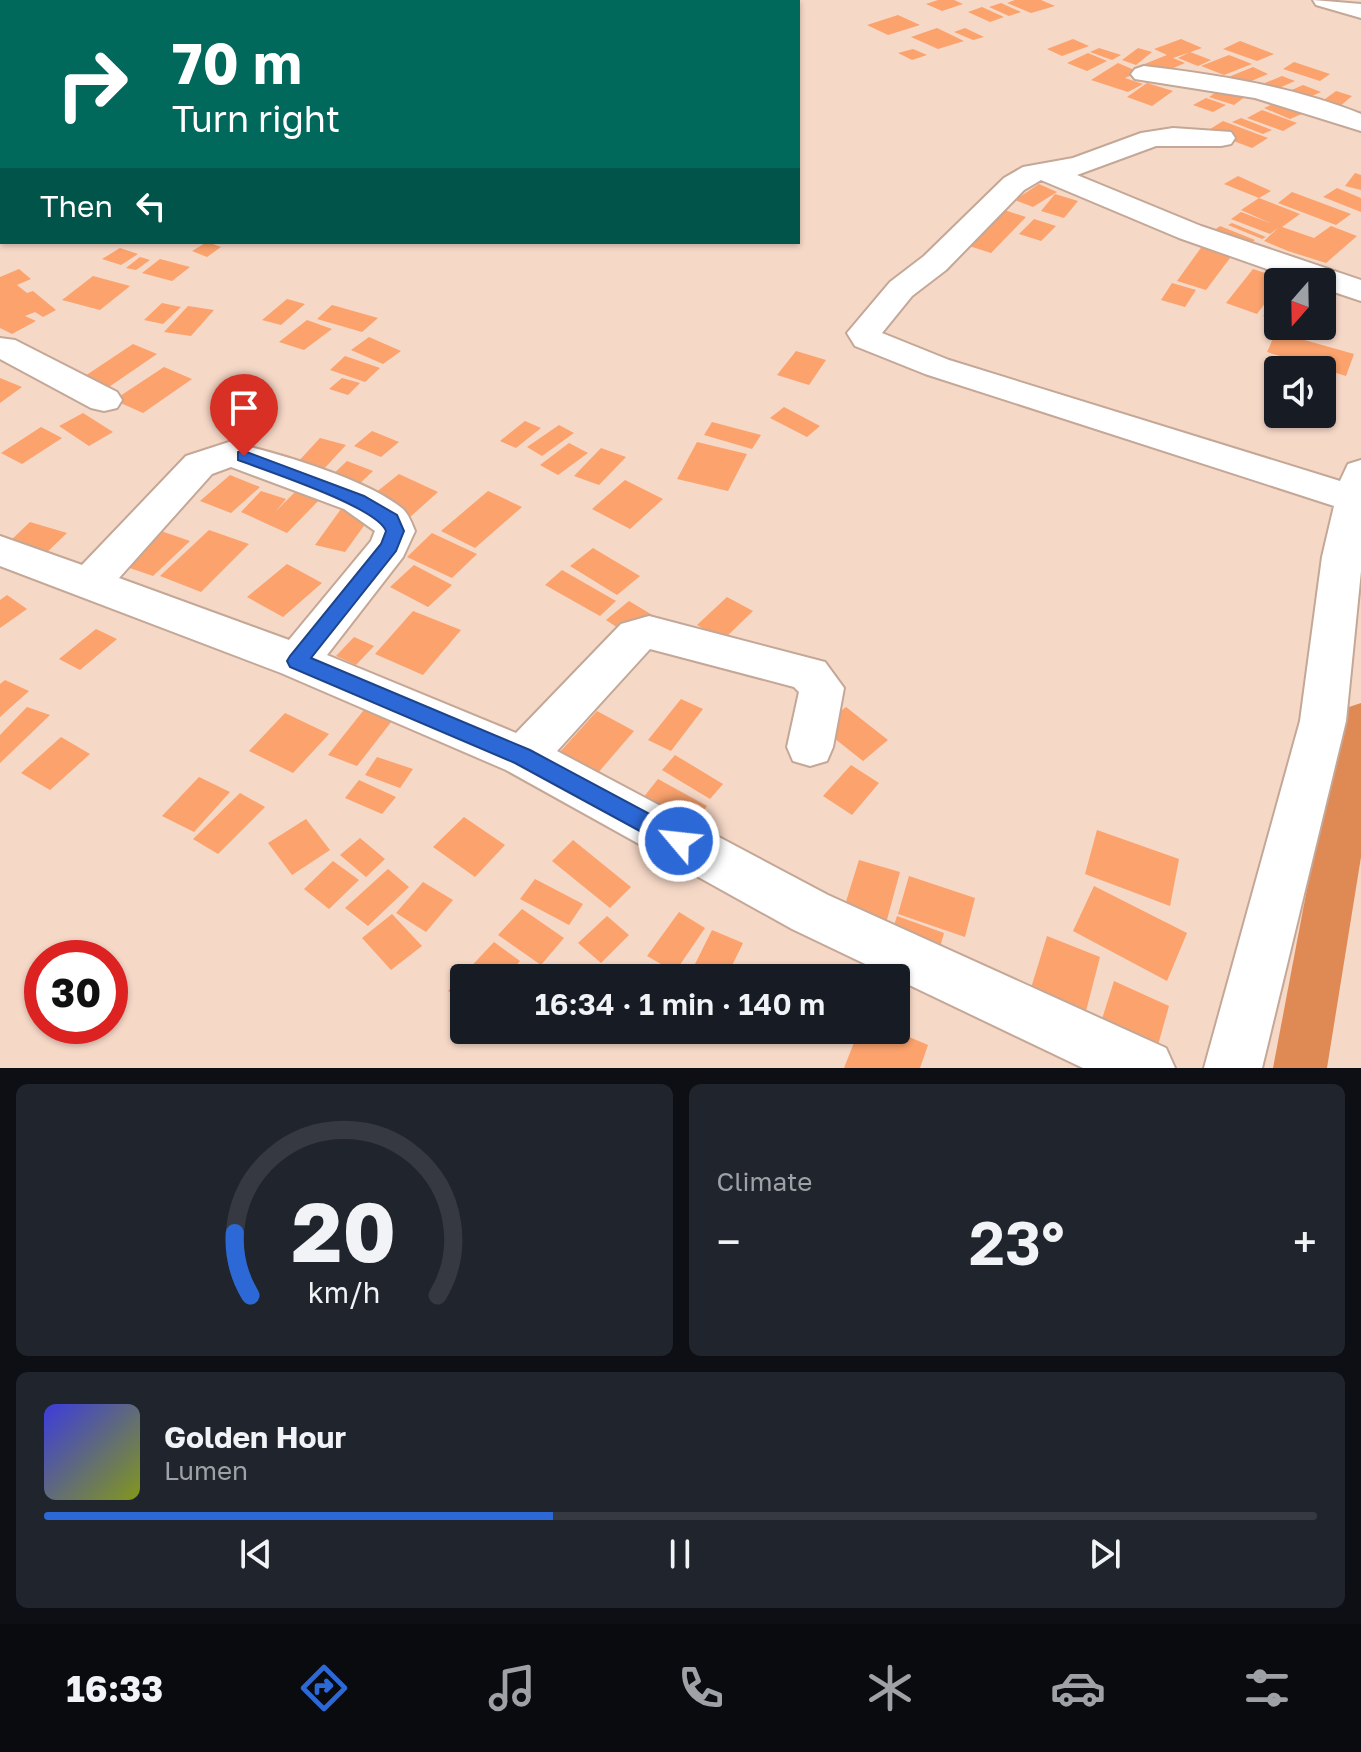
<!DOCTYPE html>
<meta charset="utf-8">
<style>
:root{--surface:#171b24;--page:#20242c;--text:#f1f3f6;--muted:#9ea1a6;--line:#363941;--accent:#2c68d6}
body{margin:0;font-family:"Golos Text",sans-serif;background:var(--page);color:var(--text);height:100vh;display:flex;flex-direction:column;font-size:30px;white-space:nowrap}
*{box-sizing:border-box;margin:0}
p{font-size:26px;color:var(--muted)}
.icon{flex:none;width:44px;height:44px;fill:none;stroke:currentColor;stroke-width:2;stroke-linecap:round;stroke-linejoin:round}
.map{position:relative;height:1068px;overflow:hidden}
.panel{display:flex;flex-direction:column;gap:16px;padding:16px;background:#0d0f14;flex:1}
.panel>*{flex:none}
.top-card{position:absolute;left:0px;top:0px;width:800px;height:244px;box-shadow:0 2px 6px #0004;background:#00695c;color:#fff;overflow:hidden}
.needle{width:52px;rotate:200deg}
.buttons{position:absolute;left:1264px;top:268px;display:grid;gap:16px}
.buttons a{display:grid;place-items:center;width:72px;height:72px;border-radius:8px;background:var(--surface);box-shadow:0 2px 6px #0004;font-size:40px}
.speed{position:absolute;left:24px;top:940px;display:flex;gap:16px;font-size:40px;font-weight:700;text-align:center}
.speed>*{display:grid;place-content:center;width:104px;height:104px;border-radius:50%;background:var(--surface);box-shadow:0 2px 6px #0004;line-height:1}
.speed .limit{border:12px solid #d22;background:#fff;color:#111}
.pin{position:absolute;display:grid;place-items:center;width:68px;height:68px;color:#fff;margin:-82px -34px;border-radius:50% 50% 50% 0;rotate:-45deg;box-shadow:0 0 8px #0007}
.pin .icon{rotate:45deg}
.me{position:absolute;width:88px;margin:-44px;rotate:298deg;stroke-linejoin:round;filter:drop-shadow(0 0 6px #0008)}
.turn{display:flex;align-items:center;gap:28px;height:168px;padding:0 40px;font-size:36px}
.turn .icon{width:104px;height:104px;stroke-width:2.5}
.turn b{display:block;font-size:56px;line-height:68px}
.then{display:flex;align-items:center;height:76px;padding:0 40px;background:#0003;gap:16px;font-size:30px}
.big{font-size:60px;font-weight:600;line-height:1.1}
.panel .tile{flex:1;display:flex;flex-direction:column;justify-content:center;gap:12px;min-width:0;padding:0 28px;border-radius:12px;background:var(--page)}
.panel .dial{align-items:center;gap:0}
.dial svg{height:208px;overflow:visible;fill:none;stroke:var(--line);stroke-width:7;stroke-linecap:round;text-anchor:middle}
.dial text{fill:var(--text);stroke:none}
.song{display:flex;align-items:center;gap:24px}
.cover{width:96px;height:96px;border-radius:12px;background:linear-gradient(135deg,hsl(240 70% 55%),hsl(70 70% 35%))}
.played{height:8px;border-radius:4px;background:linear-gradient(90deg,var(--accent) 40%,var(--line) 40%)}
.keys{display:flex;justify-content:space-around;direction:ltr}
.heat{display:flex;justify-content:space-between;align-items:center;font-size:44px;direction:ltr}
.panel .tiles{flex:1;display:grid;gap:16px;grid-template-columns:1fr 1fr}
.tile:last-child{grid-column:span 2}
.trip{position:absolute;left:450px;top:964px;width:460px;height:80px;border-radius:8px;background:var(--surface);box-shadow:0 2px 6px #0004;font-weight:600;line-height:80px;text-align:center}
.menu{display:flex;height:128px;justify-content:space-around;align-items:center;background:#090b0e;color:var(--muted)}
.menu .icon{width:56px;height:56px}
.menu .current{color:var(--accent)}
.menu b{font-size:36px;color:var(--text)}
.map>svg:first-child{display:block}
</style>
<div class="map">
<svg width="1361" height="1068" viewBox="0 0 1361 1068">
<rect width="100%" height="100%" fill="#f6d8c7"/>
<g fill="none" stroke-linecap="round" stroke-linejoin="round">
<path fill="#df8954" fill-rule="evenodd" d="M1361 703V857L1327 1068H1273L1339 720 1346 708Z"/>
</g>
<path fill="#fba26d" d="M938 0H954L963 4 942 11 926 4Z
M1015 0H1041L1055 6 1031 13 1007 3Z
M1001 3 1021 12 1009 16 989 7Z
M982 7 1004 17 990 22 968 12Z
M898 15 920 25 888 35 867 25Z
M937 28 964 41 938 49 911 37Z
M965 28 984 37 973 40 954 32Z
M1073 39 1089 46 1062 56 1047 49Z
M1181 39 1202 48 1173 58 1185 63 1157 75 1137 67 1167 55 1154 49Z
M1240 41 1274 54 1257 61 1223 49Z
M1099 48 1121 55 1112 60 1090 52Z
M1138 48 1152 52 1136 65 1122 60Z
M913 49 927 55 912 60 898 53Z
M1190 52 1211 60 1198 66 1178 58Z
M1088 53 1107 61 1087 71 1067 63Z
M1229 55 1252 64 1224 75 1201 66Z
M1294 62 1330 74 1320 81 1283 69Z
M1118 63 1139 72 1125 78 1143 84 1128 92 1091 80Z
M1253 67 1268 74 1242 85 1226 78Z
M1282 76 1295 81 1268 93 1255 87Z
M1147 83 1173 91 1152 106 1127 97Z
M1303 85 1321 92 1305 99 1287 92Z
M1221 89 1246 96 1234 105 1209 97Z
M1336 91 1352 96 1339 107 1321 102Z
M1206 98 1226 105 1213 112 1193 105Z
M1278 102 1304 113 1290 119 1264 108Z
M1262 110 1297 123 1283 131 1247 118Z
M1241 118 1272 130 1263 134 1232 122Z
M1223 121 1268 138 1252 148 1207 131Z
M1355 173 1361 175V190L1345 186Z
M1238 176 1271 191 1259 198 1224 184Z
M1039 184 1057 192 1033 207 1015 200Z
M1337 188 1361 198V212L1323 197Z
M1292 192 1351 214 1336 225 1278 203Z
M1055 194 1078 201 1064 218 1041 211Z
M1259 198 1300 214 1282 227 1314 238 1331 226 1357 236 1326 263 1288 251 1264 241 1279 227 1270 234 1231 219 1241 212 1270 223 1241 210Z
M1001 209 1026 217 991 253 966 245Z
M1034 219 1056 226 1041 241 1019 234Z
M1232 223 1266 237 1262 239 1228 225Z
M1220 226 1255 240 1242 250 1206 236Z
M207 242 221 247 207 257 192 251Z
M1203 245 1233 254 1206 290 1177 281Z
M120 248 138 254 121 265 102 259Z
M140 257 150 260 136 270 126 268Z
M160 259 190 267 172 281 142 273Z
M19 269 31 279 17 285 27 293 33 291 56 310 43 317 35 312 25 316 36 321 12 334 0 328V277Z
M1253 269 1283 279 1257 314 1226 303Z
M93 276 130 286 100 310 62 300Z
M1172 283 1196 290 1185 307 1161 300Z
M1278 298V321L1263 316Z
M287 299 305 304 281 325 262 320Z
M162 303 181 307 163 324 144 320Z
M332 305 378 318 362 332 317 319Z
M188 306 214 310 191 336 164 332Z
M307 320 332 329 304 350 279 342Z
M1276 332 1354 354 1346 376 1267 352Z
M369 337 401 351 383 364 351 350Z
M133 344 157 354 106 389 82 378Z
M796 351 826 360 809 385 777 375Z
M345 356 380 368 365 382 330 370Z
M164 367 192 379 143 413 114 400Z
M0 378 22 387 0 403Z
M342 378 360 383 348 395 329 389Z
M784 407 820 426 807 437 770 418Z
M83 413 113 432 89 446 59 426Z
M525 421 541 428 516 448 500 441Z
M712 422 761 435 752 449 704 435Z
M559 425 574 433 542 456 527 447Z
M41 427 62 438 22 464 1 453Z
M372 431 399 442 381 457 354 446Z
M320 438 346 445 321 472 296 464Z
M697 442 747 454 728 491 677 479Z
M569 443 588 453 558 475 540 465Z
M601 448 626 457 599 485 574 476Z
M347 461 373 471 356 487 329 478Z
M399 474 438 492 409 518 369 498Z
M230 475 260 487 231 513 200 501Z
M625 480 663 499 630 529 592 509Z
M298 489 322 497 287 533 241 512 261 491 286 499 276 511Z
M488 491 522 507 475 548 441 531Z
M341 509 371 516 345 552 315 545Z
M30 522 67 533 45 554 8 543Z
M209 530 249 544 201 592 160 576Z
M161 531 190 541 153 576 124 566Z
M432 533 477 554 452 578 407 557Z
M593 548 640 576 617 595 570 566Z
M287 564 322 583 283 617 247 597Z
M414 565 452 585 428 607 390 587Z
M562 570 616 601 600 616 545 585Z
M7 595 27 609 0 628V600Z
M727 597 753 611 723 640 697 625Z
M629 601 654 616 630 636 606 620Z
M413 611 461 630 423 675 375 654Z
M96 629 117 639 80 670 59 659Z
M354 637 374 646 356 665 336 656Z
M5 680 29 691 0 717V684Z
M681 699 703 709 671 751 648 740Z
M367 706 395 717 357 766 328 755Z
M27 707 50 715 0 763V735Z
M846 707 888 740 863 761 820 727Z
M597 711 634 731 597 774 559 753Z
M285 713 329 734 293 773 249 751Z
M61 737 90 754 50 790 21 773Z
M675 755 723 784 710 799 662 770Z
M377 757 413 769 400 788 365 775Z
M851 765 879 783 852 815 823 796Z
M199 777 230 792 194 832 162 816Z
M658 779 707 806 684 836 635 808Z
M359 780 396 797 382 814 345 798Z
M240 793 265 807 218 854 193 839Z
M464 817 505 845 475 877 433 847Z
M306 819 330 850 292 875 268 843Z
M1097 830 1179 859 1170 906 1085 874Z
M360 838 385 859 366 877 340 855Z
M573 840 631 887 610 908 552 861Z
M859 860 900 872 882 938 839 924Z
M333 861 359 880 329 909 304 889Z
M388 869 409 887 368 926 345 908Z
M909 876 975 898 965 937 898 914Z
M535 879 583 904 569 925 520 899Z
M423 882 453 900 426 932 396 913Z
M1094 886 1187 933 1167 981 1073 931Z
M522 909 564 938 541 965 498 935Z
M679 912 705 928 675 972 647 956Z
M392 914 422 946 391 970 362 938Z
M607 916 629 935 601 963 578 943Z
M897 916 944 933 937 958 889 941Z
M712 930 743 943 726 978H688Z
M1047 936 1100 957 1086 1011 1031 988Z
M494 942 520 961 505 978H464V1003L448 991Z
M1114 981 1169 1006 1158 1045 1102 1019Z
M859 1030H893L928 1045 920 1068H844Z"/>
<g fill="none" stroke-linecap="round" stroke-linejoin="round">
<defs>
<path id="minor" d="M1313 0 1361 4V18L1316 5Z
M1144 66C1218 75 1291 86 1361 114V131L1255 98 1135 79 1131 74 1135 69Z
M1173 128 1231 132 1235 138 1231 144 1221 146H1156L1077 175 1201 226 1361 280V301L1322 288V282H1304L1179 238 1041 180 1024 190 946 270 912 296 882 333 949 360 1340 481 1348 464 1361 460V571L1346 721 1262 1068H1204L1300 721 1322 557 1334 506 925 374 855 346 847 333 890 282 924 256 1004 178 1023 167 1073 158 1141 133Z
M0 338 15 340 117 392 122 400 117 408 104 411 91 408 0 359Z
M229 442C275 452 367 479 403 509 409 515 412 524 415 531L403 557 327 655 516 733 621 624 649 616 825 662 844 688 833 747 827 761 810 766 793 761 787 747 799 692 794 687 650 649 557 751 828 895 1166 1048 1175 1068H1083L792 929 506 770 281 673 0 566V536L82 565 186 456ZM231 467 344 509 375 531 371 541 289 640 119 578 212 474Z"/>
</defs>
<use href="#minor" stroke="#c4a796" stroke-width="4"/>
<use href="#minor" fill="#fff" fill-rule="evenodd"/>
</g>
<path fill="#2c68d6" stroke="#1d448b" stroke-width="2" d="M244 451 364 496 397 515 404 531 396 551 311 658 530 750 687 834 691 841 687 848 679 851 671 848 515 763 290 667 287 661 290 656 381 544 386 531C377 507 267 471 238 460V452Z"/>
</svg>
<div class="buttons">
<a><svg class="needle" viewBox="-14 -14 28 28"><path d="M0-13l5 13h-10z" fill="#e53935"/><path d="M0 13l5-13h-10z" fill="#9ea1a6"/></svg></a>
<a><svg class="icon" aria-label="sound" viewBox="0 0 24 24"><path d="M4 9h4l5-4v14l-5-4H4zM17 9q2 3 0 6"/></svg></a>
</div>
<div class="speed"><div class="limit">30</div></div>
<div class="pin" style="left:244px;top:456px;background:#d93025"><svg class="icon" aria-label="arrive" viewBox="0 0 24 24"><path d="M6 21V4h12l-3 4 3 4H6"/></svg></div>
<svg class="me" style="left:679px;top:841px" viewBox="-20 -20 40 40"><circle r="17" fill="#2c68d6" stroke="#fff" stroke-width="3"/><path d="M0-11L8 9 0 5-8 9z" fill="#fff"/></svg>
<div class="trip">16:34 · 1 min · 140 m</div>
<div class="top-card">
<div class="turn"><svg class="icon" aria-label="right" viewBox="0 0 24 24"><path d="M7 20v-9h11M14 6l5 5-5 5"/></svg><div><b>70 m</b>Turn right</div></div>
<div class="then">Then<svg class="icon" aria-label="left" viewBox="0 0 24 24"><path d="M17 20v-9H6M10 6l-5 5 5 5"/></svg></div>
</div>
</div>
<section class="panel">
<div class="tiles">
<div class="tile dial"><svg viewBox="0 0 100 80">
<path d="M14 69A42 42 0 1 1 86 69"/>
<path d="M14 69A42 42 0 0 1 8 45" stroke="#2c68d6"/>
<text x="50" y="56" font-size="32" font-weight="700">20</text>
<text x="50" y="72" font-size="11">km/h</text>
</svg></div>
<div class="tile"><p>Climate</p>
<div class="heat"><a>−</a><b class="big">23°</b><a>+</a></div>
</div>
<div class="tile">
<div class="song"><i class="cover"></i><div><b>Golden Hour</b><p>Lumen</p></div></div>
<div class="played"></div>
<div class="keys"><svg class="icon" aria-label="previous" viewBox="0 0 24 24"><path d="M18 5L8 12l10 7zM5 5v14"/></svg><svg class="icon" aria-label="pause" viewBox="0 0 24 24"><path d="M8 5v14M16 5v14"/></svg><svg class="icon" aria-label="next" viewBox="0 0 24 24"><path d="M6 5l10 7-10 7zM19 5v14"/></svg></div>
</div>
</div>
</section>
<nav class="menu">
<b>16:33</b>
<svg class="icon current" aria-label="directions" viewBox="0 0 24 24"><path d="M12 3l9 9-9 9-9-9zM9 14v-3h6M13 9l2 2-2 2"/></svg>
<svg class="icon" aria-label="music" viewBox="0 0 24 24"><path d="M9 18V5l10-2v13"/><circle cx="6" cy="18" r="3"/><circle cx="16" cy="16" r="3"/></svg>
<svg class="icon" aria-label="phone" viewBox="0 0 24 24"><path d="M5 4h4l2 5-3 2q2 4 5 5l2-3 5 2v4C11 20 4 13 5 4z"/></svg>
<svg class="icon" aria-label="climate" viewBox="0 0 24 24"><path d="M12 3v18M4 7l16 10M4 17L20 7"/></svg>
<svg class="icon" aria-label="car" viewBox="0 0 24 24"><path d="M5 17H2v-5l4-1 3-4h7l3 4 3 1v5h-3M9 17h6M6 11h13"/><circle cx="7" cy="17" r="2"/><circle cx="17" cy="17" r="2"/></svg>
<svg class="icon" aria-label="filters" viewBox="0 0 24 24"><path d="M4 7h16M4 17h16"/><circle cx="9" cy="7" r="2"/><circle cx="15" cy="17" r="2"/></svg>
</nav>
